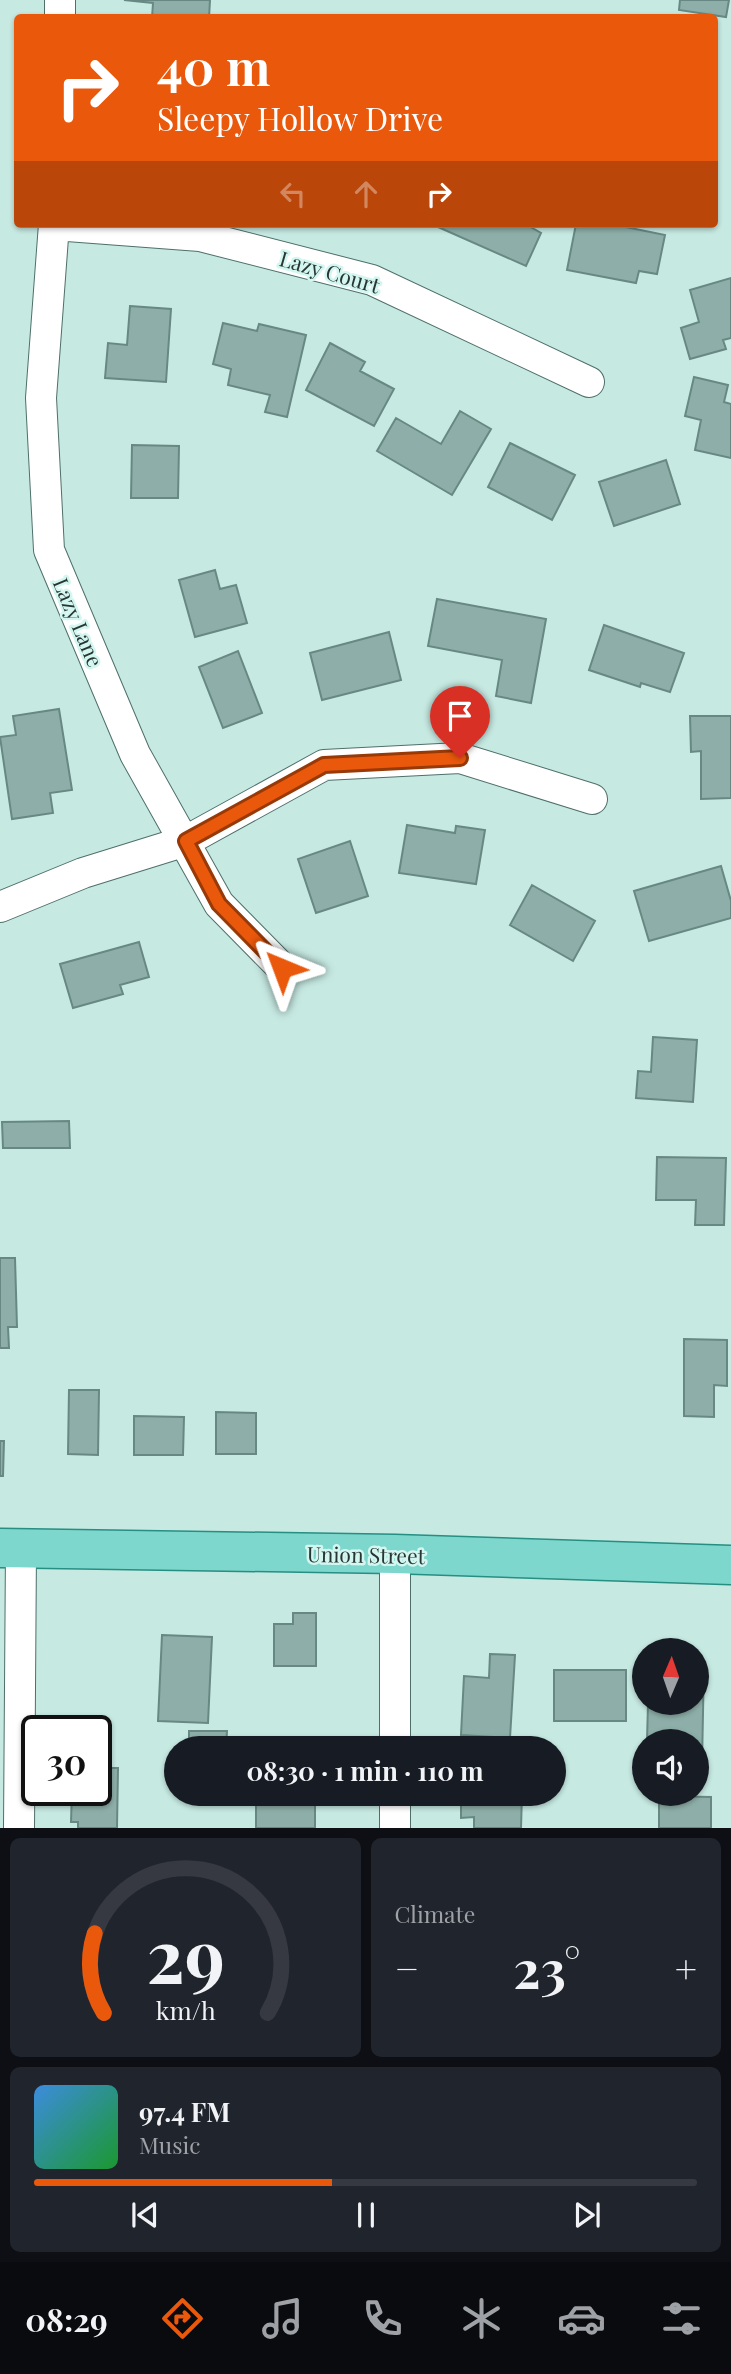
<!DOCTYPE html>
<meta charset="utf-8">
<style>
:root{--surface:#171b24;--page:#20242c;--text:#f1f3f6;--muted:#9ea1a6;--line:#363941;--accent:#ea580c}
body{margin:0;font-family:"Playfair Display",serif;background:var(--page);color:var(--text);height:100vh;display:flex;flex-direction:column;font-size:26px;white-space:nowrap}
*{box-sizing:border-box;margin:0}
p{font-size:23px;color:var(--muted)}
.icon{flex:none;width:38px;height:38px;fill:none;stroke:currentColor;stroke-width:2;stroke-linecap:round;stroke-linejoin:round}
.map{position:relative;height:1828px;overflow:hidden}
.details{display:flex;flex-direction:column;gap:10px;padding:10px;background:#0d0f14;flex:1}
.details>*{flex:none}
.top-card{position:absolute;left:14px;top:14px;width:704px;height:214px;border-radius:7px;box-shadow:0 2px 5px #0004;background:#ea580c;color:#fff;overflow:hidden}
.needle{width:46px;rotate:2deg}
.controls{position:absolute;left:632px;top:1638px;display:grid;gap:14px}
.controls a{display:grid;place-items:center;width:77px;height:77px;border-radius:50%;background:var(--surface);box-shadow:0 2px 5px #0004;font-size:35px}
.speed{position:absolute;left:21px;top:1715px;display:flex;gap:14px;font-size:35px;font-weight:700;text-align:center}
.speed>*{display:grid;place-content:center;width:91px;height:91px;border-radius:50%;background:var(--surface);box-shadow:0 2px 5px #0004;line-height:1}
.speed .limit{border:4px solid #111;border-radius:10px;background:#fff;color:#111}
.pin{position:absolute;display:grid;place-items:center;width:60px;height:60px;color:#fff;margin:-72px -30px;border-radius:50% 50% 50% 0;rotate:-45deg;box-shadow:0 0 7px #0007}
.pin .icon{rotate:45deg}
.me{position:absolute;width:77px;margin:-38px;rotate:316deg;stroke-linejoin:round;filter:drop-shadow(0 0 5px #0008)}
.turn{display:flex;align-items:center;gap:24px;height:147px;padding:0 28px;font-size:32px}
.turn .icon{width:91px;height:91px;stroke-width:2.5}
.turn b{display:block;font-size:49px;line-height:60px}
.lanes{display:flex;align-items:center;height:66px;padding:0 28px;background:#0003;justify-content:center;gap:35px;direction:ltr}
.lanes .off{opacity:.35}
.big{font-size:52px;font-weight:700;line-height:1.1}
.details .tile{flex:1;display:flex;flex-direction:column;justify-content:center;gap:10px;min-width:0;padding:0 24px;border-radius:10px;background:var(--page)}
.details .dial{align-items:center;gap:0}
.dial svg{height:182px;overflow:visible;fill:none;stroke:var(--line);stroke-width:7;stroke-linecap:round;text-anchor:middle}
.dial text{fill:var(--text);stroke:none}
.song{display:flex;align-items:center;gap:21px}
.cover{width:84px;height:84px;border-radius:10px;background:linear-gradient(135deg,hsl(210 70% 55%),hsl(130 70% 35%))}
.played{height:7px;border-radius:4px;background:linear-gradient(90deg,var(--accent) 45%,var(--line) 45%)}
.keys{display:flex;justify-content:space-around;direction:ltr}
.heat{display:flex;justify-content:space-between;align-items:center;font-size:38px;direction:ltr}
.details .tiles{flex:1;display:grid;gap:10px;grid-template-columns:1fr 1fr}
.tile:last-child{grid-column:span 2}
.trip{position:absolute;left:164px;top:1736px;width:402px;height:70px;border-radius:35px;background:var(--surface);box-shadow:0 2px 5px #0004;font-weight:700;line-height:70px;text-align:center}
.tabs{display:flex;height:112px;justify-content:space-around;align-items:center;background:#090b0e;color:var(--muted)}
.tabs .icon{width:49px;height:49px}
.tabs .on{color:var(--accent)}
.tabs b{font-size:32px;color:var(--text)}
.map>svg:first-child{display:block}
</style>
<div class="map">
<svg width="731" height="1828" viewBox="0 0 731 1828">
<rect width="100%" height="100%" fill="#c6e9e2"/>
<path fill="#8eafa9" stroke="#688983" stroke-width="2" d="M124 0H210L209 18H152L153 3Z
M680 0H729L726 17 679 10Z
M440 224H525L541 233 526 266 438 227Z
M576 224H611L665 235 657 274 639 271 636 283 567 270Z
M731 278V338L723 340 726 349 690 359 681 328 699 322 690 290Z
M130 306 171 309 166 382 105 378 108 343 127 345Z
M223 323 257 331 259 324 306 335 287 417 265 412 270 395 228 385 231 369 213 364Z
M330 343 365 362 360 371 394 389 374 426 306 390Z
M694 377 728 385 724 402 731 404V458L695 450 701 420 685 416Z
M460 411 491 429 452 495 377 451 396 418 441 444Z
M510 443 575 475 552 520 488 487Z
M132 445 179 446 178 498H131Z
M666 460 680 504 614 526 599 482Z
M215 570 220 589 236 585 247 623 195 637 179 580Z
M437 599 546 619 531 703 496 696 502 660 428 646Z
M604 625 684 653 670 692 641 683 640 687 589 670Z
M389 632 401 680 322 700 310 653Z
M238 651 262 713 223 728 199 667Z
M59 709 72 790 50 793 53 813 12 819 0 737 16 735 13 716Z
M690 716H731V798L701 799V751L691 752Z
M407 825 455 833 456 826 485 830 476 884 399 873Z
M350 841 368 896 316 913 298 859Z
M721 866 731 901V918L649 941 634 891Z
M532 885 595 921 573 961 510 925Z
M139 942 149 977 120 985 123 994 73 1008 60 964Z
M653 1037 697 1040 693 1102 636 1098 638 1071 651 1072Z
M69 1121 70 1148H3L2 1122Z
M657 1157 726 1158 724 1225H695L696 1200H656Z
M0 1258H15L17 1327H8L9 1348H0Z
M684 1339 727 1340V1386L714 1385V1417L684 1416Z
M69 1390H99L98 1455 68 1454Z
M216 1412 256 1413V1454H216Z
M134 1416 184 1417 183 1455H134Z
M0 1441H4L3 1476H0Z
M293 1613H316V1666H274V1624H293Z
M162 1635 212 1637 208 1723 158 1721Z
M490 1654 515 1655 510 1738 461 1735 464 1676 489 1678Z
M696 1662H704L702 1764H696V1741H647L648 1703H696Z
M554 1670H626V1721H554Z
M189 1731H227L226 1748H189Z
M270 1737 315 1738V1748H270Z
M96 1768H118L117 1828H78V1822H71L72 1790H96Z
M269 1794H329V1801H315V1828H256V1805H269Z
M461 1794H522L521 1828H474V1817L461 1818Z
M659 1796 711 1797V1828H659Z"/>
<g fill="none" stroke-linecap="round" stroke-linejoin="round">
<defs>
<path id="minor" d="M60 18V0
M54 224 41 398 49 550 135 754 219 904 282 968
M54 225 200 236 372 280 589 382
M0 907 83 873 186 841 324 765 460 758 592 799
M395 1554V1748
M395 1794V1828
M19 1828 21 1548"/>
<path id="major" d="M0 1548 395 1554 731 1565"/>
</defs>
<use href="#minor" stroke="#4f6f6a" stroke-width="32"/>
<use href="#major" stroke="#278e82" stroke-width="41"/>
<use href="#minor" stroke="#fff" stroke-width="30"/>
<use href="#major" stroke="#7dd7cd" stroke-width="38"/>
</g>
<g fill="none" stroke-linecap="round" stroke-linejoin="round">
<defs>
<path id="route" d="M282 968 219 904 186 841 324 765 460 758"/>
</defs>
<use href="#route" stroke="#983908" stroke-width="18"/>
<use href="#route" stroke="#ea580c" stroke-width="12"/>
</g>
<g text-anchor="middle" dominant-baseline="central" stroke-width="5" stroke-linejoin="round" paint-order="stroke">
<g font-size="21" fill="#283633" stroke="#d3f6f0">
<text transform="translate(330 271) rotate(16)">Lazy Court</text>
<text transform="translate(79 622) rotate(67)">Lazy Lane</text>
<text transform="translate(366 1554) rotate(1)">Union Street</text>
</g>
</g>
</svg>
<div class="controls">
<a><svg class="needle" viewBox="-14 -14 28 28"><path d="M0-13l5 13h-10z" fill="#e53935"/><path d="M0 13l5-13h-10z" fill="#9ea1a6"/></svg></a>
<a><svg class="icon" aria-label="sound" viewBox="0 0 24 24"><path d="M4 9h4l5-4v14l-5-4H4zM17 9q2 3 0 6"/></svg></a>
</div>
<div class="speed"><div class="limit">30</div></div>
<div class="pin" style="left:460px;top:758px;background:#d93025"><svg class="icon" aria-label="arrive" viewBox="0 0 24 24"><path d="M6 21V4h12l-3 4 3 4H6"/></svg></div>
<svg class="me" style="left:282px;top:968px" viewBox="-20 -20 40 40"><path d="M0-17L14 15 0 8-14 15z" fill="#ea580c" stroke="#fff" stroke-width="4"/></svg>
<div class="trip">08:30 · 1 min · 110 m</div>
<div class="top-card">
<div class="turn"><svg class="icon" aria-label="right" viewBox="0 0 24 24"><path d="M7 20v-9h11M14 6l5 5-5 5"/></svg><div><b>40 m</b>Sleepy Hollow Drive</div></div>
<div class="lanes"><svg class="icon off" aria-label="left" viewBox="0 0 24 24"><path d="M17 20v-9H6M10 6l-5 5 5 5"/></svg><svg class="icon off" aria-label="ahead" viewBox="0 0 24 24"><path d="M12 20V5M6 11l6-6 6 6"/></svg><svg class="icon" aria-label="right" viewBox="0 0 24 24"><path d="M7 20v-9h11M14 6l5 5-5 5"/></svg></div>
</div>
</div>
<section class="details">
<div class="tiles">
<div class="tile dial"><svg viewBox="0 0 100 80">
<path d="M14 69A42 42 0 1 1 86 69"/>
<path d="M14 69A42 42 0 0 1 10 34" stroke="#ea580c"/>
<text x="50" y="56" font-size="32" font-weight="700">29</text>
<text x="50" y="72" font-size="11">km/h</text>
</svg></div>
<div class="tile"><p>Climate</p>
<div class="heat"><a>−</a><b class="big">23°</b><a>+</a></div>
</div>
<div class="tile">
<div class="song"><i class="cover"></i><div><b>97.4 FM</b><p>Music</p></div></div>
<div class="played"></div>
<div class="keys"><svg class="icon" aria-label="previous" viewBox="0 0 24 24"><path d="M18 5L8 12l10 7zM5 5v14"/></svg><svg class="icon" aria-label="pause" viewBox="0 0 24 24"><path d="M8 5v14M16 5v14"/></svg><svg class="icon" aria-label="next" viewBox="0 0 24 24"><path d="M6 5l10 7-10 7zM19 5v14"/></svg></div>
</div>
</div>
</section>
<nav class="tabs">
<b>08:29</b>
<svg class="icon on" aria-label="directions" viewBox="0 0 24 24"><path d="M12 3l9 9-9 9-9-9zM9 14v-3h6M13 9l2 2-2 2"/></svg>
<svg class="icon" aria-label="music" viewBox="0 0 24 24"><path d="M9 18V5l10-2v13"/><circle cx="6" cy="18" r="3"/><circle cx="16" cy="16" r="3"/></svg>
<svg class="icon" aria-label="phone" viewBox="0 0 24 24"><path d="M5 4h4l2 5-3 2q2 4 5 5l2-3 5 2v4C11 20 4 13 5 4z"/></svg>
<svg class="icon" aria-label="climate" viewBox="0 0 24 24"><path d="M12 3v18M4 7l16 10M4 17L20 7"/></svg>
<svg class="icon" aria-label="car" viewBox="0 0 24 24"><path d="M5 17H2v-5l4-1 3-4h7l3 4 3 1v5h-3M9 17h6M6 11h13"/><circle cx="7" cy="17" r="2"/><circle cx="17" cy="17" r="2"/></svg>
<svg class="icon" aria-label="filters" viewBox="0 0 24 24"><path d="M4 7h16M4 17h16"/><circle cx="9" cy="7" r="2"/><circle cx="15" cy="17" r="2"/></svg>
</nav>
